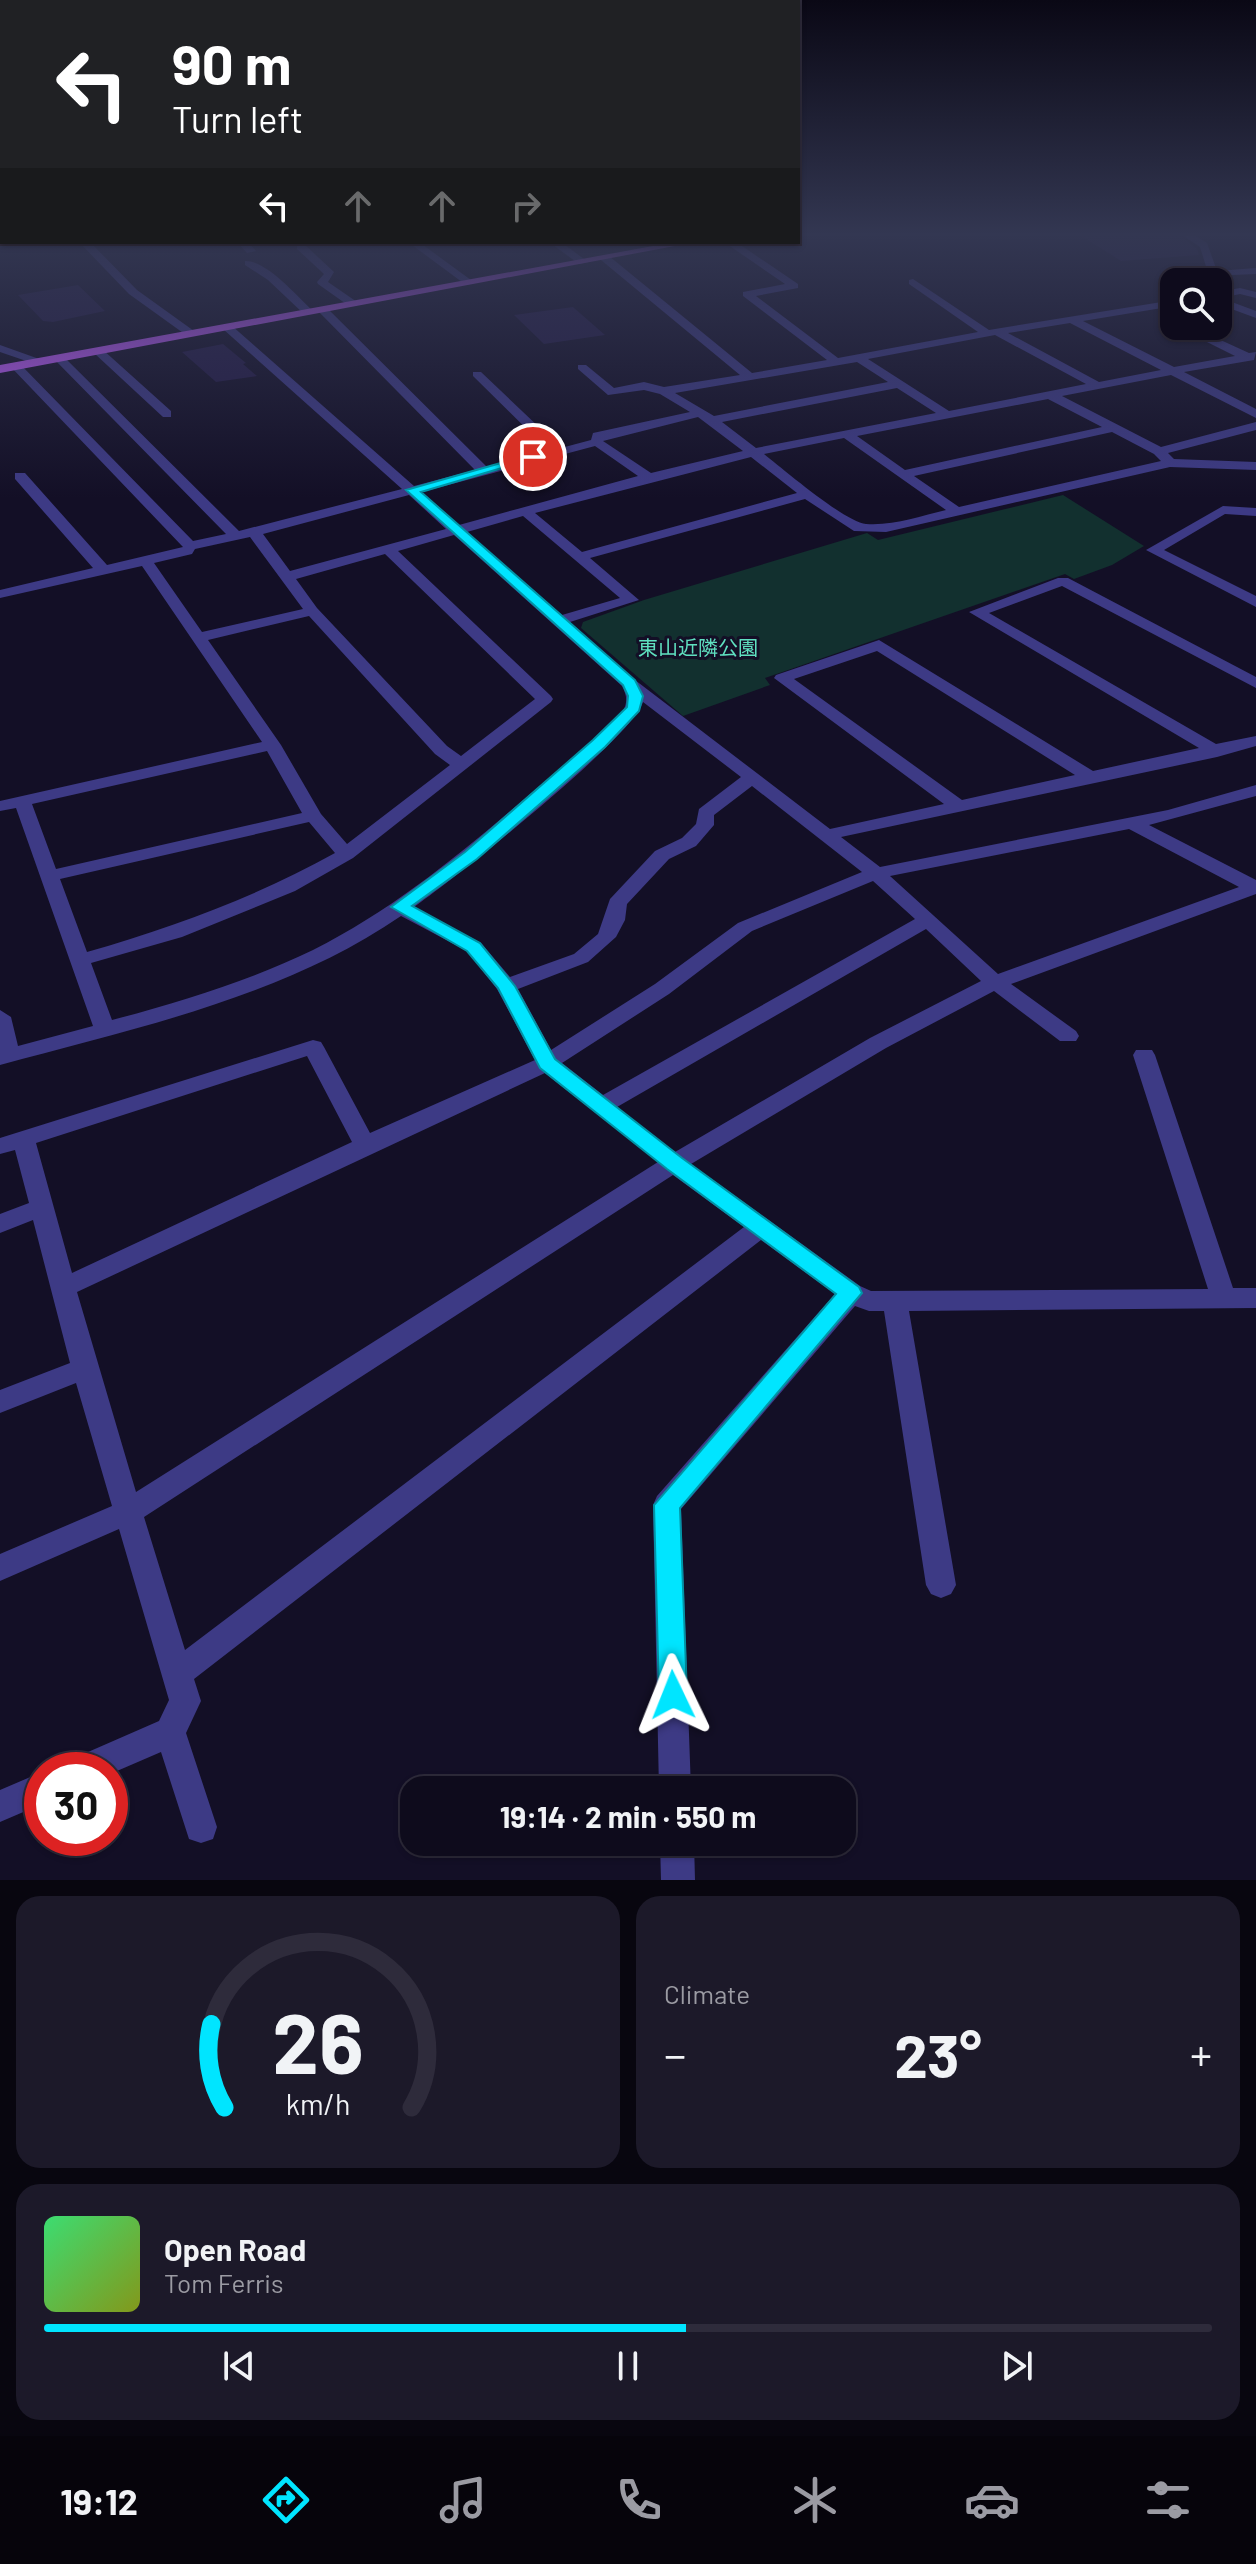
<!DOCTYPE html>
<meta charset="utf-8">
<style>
:root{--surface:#0e0b1c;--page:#1c1929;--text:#f1f3f6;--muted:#9b9ba3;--line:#2e2b3b;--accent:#00e5ff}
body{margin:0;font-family:Barlow,"Noto Sans JP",sans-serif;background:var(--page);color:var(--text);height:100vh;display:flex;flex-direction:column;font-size:30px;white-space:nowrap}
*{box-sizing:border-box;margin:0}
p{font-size:26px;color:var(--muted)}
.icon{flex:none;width:44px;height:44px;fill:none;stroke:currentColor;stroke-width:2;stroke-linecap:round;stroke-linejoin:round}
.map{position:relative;height:1880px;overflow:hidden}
.sheet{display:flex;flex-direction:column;gap:16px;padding:16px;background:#08060f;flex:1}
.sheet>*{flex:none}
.hud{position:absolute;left:0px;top:0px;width:800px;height:244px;box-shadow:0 2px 6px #0004,0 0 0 2px var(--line);background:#202124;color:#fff;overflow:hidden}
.tools{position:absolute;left:1160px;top:268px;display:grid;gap:16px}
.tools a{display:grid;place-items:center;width:72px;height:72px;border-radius:16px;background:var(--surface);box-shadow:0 2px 6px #0004,0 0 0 2px var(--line);font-size:40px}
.speed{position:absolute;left:24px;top:1752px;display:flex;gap:16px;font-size:40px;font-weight:700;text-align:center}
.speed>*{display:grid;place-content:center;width:104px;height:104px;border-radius:50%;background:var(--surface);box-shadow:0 2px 6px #0004,0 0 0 2px var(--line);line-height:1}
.speed .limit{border:12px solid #d22;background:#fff;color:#111}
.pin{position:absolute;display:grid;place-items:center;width:68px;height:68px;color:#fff;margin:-34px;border:4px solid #fff;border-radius:50%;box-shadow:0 2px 8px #0007}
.me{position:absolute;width:88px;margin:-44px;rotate:358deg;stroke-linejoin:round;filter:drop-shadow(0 0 6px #0008)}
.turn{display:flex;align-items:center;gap:28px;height:168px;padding:0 40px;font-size:36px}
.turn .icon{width:104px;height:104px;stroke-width:2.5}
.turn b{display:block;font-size:56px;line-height:68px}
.lanes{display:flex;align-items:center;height:76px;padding:0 40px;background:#0003;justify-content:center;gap:40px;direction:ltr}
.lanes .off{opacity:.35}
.big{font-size:60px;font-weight:700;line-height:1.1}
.sheet .widget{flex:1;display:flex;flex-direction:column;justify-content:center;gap:12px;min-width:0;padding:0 28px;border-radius:24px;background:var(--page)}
.sheet .dial{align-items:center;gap:0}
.dial svg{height:208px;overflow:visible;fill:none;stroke:var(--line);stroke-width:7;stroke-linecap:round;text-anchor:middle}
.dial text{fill:var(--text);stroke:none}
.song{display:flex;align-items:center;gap:24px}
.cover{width:96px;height:96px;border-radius:12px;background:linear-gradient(135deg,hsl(140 70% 55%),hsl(70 70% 35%))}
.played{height:8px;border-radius:4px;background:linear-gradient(90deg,var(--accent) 55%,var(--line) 55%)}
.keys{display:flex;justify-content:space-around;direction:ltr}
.heat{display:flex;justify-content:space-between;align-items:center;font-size:44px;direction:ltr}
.sheet .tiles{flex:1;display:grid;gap:16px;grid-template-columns:1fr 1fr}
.widget:last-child{grid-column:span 2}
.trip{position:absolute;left:400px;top:1776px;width:456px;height:80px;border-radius:24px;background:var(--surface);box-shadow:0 2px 6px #0004,0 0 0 2px var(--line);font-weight:700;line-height:80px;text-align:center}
.tab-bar{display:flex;height:128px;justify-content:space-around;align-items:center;background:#06040b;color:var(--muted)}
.tab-bar .icon{width:56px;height:56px}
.tab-bar .active{color:var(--accent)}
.tab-bar b{font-size:36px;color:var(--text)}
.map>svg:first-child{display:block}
</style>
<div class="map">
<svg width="1256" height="1880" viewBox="0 0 1256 1880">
<rect width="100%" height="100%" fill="#130f26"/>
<path fill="#12302f" d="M1063 495 1144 546 1112 565 1074 579 1065 574 765 678 770 685 683 716 581 628 583 622 644 600 867 533 878 540Z"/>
<path fill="#241b47" d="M1080 235H1179L1197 249 1199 255 1121 261Z
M78 285 105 311 53 322 43 321 18 295Z
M573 307 605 335 544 344 514 315Z
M223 344 246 363 243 364 257 376 216 382 182 352Z"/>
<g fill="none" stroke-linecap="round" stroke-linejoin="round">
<path fill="#3d3a85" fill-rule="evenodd" d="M0 235H2L0 240Z
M1182 235H1194L1207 243 1217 271 1256 268V274L1209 276 1200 247Z
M79 242H90L137 290 194 331V335H186L129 294Z
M237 242H248L256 251 247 253Z
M408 242H419L475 283 466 285Z
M549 242H561L588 262 579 264Z
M724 242H736L798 284V288L756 296 838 358 978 332 909 284V280L913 279 989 330 1174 300V306L1083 321 1174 367 1235 356 1175 326H1190L1249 353 1256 352 1254 360 1184 372 1256 409V418L1171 375 1062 396 1161 447 1256 422V430L1168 453 1174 459 1256 462V470L1170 467 886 532 854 531 805 499 590 558 639 600 570 622 635 680 830 829 944 804 774 678 776 675 879 640 1093 771 1199 748 969 612 1058 578H1068L1256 677V688L1062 586 989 613 1216 744 1256 736V746L1217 757 841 837 880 867 1168 810 1256 785V796L1149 825 1256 880V894L1011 984 1076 1031 1079 1036 1076 1041H1060L994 991 886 1048 691 1164 860 1286 871 1291 1208 1289 1133 1055 1136 1050H1152L1155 1055 1233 1288H1256V1308L909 1311 956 1585 951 1594 941 1598 931 1594 926 1585 884 1311H869L855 1306 681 1509 691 1790H659L653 1505 657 1496 835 1294 761 1240 194 1679 201 1701 186 1733 217 1827 213 1839 201 1843 189 1839 161 1752 110 1774V1770H67L72 1759 159 1721 169 1700 119 1529 0 1581V1554L112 1506 76 1383 0 1413V1390L70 1363 33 1220 0 1233V1214L29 1203 15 1150 0 1154V1138L313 1040 321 1042 324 1047 370 1133 535 1060 497 989 467 951 401 916C283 997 136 1028 0 1065V1010L11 1017 18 1046 93 1026 16 808 0 811V801L262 742 142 566 0 598V590L93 568 15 479V473H25L107 565 183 547 10 366 20 364 193 541 226 534 55 360V356H63L239 531 402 489 223 329V325H231L414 486 475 470 319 312V308H327L487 467 549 451 473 376V372H481L561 448 591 440 593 433 690 412 660 394 644 390 608 395 578 369V365H586L614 388 644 382 664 387 740 375 601 260V256H609L752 373 827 360 743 296V292L785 284ZM1070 323 1161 370 1099 382 1008 333ZM995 335 1086 384 949 411 868 359ZM857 362 888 382 714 416 675 393ZM897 388 936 413 756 448 722 422ZM1048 399 1102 427 905 470 857 436ZM698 417 743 451 651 473 603 441ZM1112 432 1154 454 1161 461 959 507 914 476ZM844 438 946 510C920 516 893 526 866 524 845 522 783 469 764 454ZM595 446 638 476 459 525 422 492ZM751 457 797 493 582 552 535 513ZM409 495 446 529 290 571 263 534ZM523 516 620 598 562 615 467 532ZM454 535 622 686C626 694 628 700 624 709 613 733 582 750 562 767 483 834 407 903 313 950 249 981 180 1002 112 1020L91 963 182 937 295 891 353 858 551 702 553 699 551 696 398 551ZM250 537 303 609 202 632 154 563 192 554 195 549ZM385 554 535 699 461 756 447 746 317 608 296 579ZM309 616 435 754 450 765 347 844 321 814 281 745 208 640ZM877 651 1075 775 962 800 794 679ZM643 702 741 777 699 809 696 824 682 838 655 851 610 899 598 934 574 954 510 977 481 943 414 907C453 880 633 737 643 702ZM267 751 302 813 56 869 32 804ZM752 786 862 872 738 923 655 984 551 1050 518 989 588 962 616 937 625 920 627 904 669 859 696 846 714 825V815ZM309 822 335 853C256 897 174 927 87 952L60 879ZM1129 829 1239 887 998 974 890 876ZM873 881 915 919 603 1095 562 1063 669 994 752 931ZM926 929 981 981 870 1038 675 1152 617 1107ZM307 1056 352 1142 72 1273 36 1143ZM545 1073 658 1162 136 1492 77 1292ZM673 1175 744 1227 185 1650 144 1517Z
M297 245H305L334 272 328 282 357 302V306H349L318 284 317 282 324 274 297 249Z
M245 261C266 260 297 296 312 310V314H304L268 280 245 265Z
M1240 288 1256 292V298L1240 294 1221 298 1256 311V318L1218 304V292Z
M0 345 42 360 44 362 38 365 0 352Z
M94 349H102L171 411V417H163L94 353Z
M1223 506 1256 508V516L1225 514 1164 550 1256 596V607L1146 550Z
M42 1772V1804L0 1822V1790Z
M660 1842H694L695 1880H661Z"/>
<path fill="#c25bff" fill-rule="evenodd" d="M675 242H696L0 373V365Z"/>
</g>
<linearGradient id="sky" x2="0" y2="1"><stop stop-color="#0a0815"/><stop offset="0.47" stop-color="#333752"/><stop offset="1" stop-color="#333752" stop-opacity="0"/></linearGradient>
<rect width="1256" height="498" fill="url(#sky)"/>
<path fill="#00e5ff" stroke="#0095a6" stroke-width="2" d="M529 455 539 457 421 492 635 680 643 696 639 711 605 747 477 859 412 906 480 943 515 986 555 1059 682 1158 859 1287 862 1293 680 1508 687 1695 683 1705 673 1708 663 1705 659 1695 654 1505 836 1294 667 1169 540 1068 498 988 467 951 391 907 465 852 593 740 627 707 628 696 623 685 406 490Z"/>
<g text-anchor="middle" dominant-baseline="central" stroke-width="6" stroke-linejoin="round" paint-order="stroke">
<g font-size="20" fill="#5fe0c0" stroke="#130f26">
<text x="698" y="647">東山近隣公園</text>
</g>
</g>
</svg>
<div class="tools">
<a><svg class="icon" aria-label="search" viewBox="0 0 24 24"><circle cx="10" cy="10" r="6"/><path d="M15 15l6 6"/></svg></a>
</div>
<div class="speed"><div class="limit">30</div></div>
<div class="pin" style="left:533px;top:457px;background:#d93025"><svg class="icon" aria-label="arrive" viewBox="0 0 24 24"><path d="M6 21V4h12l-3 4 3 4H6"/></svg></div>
<svg class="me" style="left:673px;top:1695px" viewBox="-20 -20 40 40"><path d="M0-17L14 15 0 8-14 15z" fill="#00e5ff" stroke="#fff" stroke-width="4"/></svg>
<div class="trip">19:14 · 2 min · 550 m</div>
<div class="hud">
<div class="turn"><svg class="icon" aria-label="left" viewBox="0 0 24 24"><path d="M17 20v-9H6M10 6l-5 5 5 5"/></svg><div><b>90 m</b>Turn left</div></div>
<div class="lanes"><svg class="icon" aria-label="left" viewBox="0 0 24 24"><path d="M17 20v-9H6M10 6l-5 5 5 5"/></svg><svg class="icon off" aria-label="ahead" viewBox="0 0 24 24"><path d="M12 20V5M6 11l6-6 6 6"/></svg><svg class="icon off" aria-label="ahead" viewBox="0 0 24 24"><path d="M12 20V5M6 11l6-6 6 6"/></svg><svg class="icon off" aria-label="right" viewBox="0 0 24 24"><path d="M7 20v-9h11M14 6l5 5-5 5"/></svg></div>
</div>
</div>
<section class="sheet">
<div class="tiles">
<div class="widget dial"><svg viewBox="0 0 100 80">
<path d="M14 69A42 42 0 1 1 86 69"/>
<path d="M14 69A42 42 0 0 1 9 37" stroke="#00e5ff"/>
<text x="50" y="56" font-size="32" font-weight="700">26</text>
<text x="50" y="72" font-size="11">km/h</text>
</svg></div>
<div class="widget"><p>Climate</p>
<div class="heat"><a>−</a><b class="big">23°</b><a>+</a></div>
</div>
<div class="widget">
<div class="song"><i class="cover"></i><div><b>Open Road</b><p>Tom Ferris</p></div></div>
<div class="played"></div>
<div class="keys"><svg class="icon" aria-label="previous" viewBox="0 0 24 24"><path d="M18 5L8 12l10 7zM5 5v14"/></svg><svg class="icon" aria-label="pause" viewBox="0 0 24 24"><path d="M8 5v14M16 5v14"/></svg><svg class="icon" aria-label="next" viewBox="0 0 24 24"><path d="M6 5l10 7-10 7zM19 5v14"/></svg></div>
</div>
</div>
</section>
<nav class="tab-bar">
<b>19:12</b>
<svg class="icon active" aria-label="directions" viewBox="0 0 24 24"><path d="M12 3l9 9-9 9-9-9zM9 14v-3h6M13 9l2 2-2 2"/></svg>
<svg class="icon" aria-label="music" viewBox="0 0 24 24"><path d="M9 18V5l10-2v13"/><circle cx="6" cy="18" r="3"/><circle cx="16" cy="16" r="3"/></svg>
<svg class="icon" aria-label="phone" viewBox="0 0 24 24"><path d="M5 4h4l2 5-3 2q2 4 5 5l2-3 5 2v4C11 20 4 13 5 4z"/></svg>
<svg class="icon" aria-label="climate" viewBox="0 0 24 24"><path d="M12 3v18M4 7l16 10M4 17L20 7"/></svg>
<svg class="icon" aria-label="car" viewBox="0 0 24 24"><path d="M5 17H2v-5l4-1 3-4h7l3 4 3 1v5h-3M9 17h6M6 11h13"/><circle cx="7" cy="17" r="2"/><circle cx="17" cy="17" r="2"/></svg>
<svg class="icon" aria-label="filters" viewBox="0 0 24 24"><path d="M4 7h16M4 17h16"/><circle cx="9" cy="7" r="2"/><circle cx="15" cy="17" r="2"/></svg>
</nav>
